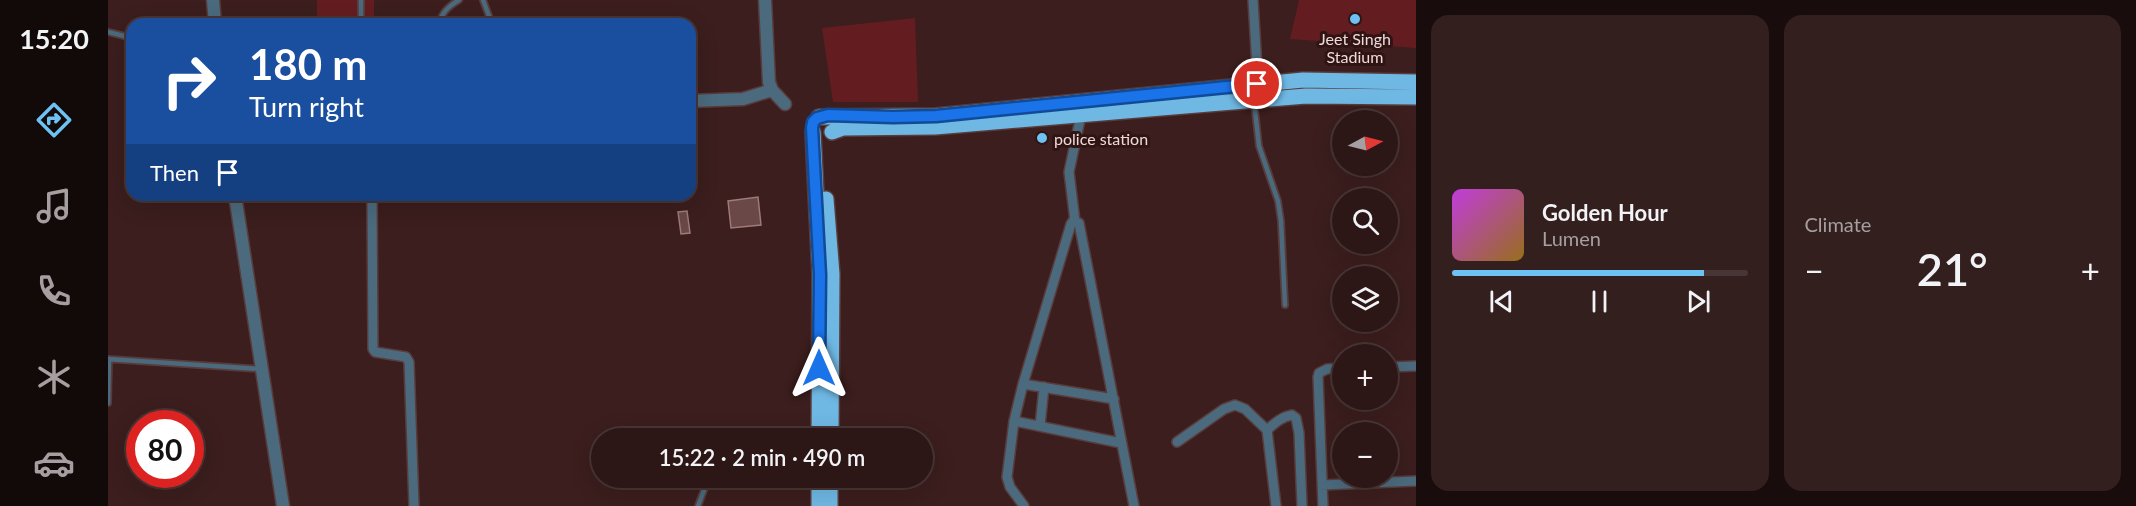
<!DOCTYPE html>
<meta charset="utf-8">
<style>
:root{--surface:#2c1616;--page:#341f1f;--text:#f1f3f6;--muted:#a69fa1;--line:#483535;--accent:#6ec2f3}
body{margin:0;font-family:Lato,sans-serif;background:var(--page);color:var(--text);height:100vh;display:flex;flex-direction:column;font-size:22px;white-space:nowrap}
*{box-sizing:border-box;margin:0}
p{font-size:20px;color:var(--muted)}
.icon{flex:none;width:33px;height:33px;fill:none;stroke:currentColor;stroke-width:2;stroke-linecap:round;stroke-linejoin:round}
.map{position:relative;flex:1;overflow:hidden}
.panel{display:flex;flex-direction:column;gap:15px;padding:15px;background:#180c0c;width:720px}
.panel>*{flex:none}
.top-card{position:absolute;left:18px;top:18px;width:570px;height:183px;border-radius:18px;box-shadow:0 6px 24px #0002,0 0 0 2px var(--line);background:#1a4fa0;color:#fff;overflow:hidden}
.needle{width:39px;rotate:83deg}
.controls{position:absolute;left:1224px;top:110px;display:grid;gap:12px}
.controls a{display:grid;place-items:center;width:66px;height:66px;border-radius:50%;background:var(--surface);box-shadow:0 6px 24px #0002,0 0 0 2px var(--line);font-size:30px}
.speed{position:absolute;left:18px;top:410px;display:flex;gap:12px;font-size:30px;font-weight:700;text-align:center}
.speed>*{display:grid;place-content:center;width:78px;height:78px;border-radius:50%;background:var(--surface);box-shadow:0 6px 24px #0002,0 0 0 2px var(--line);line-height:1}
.speed .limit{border:9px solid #d22;background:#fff;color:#111}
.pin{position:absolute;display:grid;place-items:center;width:51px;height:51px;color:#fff;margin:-26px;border:3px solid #fff;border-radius:50%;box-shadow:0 2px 6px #0007}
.me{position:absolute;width:66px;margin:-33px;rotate:0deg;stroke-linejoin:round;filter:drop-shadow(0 0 4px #0008)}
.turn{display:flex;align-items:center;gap:21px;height:126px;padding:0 24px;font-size:27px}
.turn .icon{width:78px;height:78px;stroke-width:2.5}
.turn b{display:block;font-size:42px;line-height:51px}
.then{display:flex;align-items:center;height:57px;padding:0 24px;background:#0003;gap:12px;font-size:22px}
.big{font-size:45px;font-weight:600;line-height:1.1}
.panel .card{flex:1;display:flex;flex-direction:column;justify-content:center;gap:9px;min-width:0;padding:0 21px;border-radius:18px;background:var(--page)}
.song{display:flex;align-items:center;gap:18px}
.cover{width:72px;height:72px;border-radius:9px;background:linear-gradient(135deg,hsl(290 70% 55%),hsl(40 70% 35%))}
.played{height:6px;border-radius:3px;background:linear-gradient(90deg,var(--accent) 85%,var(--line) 85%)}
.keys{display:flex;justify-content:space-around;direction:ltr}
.heat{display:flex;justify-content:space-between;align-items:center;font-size:33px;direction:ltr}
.panel .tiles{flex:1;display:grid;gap:15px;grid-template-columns:repeat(2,1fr)}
.trip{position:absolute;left:483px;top:428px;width:342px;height:60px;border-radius:30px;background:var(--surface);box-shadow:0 6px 24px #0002,0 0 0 2px var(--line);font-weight:600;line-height:60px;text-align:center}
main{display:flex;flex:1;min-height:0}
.dock{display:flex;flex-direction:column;width:108px;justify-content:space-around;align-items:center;background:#120909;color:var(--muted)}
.dock .icon{width:42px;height:42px}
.dock .selected{color:var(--accent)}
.dock b{font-size:27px;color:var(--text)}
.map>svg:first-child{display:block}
</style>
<main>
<nav class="dock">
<b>15:20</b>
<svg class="icon selected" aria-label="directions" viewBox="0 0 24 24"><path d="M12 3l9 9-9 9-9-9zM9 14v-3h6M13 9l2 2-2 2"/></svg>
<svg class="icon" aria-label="music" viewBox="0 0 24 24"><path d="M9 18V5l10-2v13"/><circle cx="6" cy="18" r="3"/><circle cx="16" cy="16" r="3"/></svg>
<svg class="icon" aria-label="phone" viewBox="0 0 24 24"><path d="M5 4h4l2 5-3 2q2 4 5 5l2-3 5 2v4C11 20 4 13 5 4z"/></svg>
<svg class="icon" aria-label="climate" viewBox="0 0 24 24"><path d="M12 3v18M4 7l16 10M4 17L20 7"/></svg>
<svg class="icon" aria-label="car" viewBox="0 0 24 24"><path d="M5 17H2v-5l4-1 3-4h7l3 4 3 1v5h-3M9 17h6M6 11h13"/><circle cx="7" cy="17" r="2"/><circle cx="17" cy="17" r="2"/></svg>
</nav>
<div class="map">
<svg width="1308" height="506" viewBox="0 0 1308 506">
<rect width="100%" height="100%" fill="#3b1e1d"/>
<path fill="#631d20" d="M209 0H266V24H209Z
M1191 0H1308V48L1182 39Z
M807 18 810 102H725L714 28Z"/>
<path fill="#694847" stroke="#9e7a78" stroke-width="1.5" d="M650 197 653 225 623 228 620 201Z
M579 211 582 233 573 234 570 212Z"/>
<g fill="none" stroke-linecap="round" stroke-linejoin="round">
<defs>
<path id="service" d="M375 0 384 24
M253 24V0
M331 24C334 12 341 6 351 0
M0 32 24 38
M1146 102 1151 146 1170 201 1173 221 1177 305
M0 359 152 369
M0 403 1 359
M562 432 586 438
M590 506 601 477"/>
<path id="minor" d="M1145 0 1150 84
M264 195 265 349 267 352 298 357 301 362 306 506
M967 221 961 172 973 115
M1280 367 1308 366
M915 384 1006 399
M906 421 1013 443
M932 426 936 387
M1159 430C1167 423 1173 417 1184 415L1188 418 1191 433 1194 506
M1069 442 1116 409 1127 405 1137 409 1159 430 1168 506
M1214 485 1308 481
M916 506 902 487 899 477 906 421 915 384 963 224 965 221 971 223 1026 506
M1215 506 1210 377 1211 373 1219 369 1234 368"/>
<path id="tertiary" d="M105 0 107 24
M657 0 661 82 664 90 677 104
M582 101 635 99 664 90
M127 195 175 506"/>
<path id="trunk" d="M711 117 828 116 1195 80 1308 82
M705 132 712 275 711 438
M724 132 735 128 827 127 1198 96 1308 97
M718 199 724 274 723 438
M711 506V477
M722 506V477"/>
</defs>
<use href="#service" stroke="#583c3b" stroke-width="8"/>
<use href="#minor" stroke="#583c3b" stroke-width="12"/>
<use href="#tertiary" stroke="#583c3b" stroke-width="15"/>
<use href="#trunk" stroke="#583c3b" stroke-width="18"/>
<use href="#service" stroke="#4b6a7d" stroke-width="4.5"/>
<use href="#minor" stroke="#4b6a7d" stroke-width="9"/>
<use href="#tertiary" stroke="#4b6a7d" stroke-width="12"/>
<use href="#trunk" stroke="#6fb8e4" stroke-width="15"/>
</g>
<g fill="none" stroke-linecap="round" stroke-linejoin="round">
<defs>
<path id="route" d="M711 368 712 275 704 128 705 122 709 118 720 115 785 117 828 116 1149 84"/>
</defs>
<use href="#route" stroke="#114b97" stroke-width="15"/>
<use href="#route" stroke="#1a73e8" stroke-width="10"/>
</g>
<g fill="#6ec2f3" stroke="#301414" stroke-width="2">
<circle cx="1247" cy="19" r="6"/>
<circle cx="934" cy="138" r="6"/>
</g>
<g text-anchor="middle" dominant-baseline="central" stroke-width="6" stroke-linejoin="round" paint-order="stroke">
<g font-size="16" fill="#eedad9" stroke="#301414">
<text x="1247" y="38">Jeet Singh<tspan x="1247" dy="18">Stadium</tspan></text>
<text x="946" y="138" text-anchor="start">police station</text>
</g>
</g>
</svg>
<div class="controls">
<a><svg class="needle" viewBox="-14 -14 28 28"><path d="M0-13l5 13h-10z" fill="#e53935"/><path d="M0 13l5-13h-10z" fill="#a69fa1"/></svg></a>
<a><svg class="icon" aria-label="search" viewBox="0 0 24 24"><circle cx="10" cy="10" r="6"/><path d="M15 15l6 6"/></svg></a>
<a><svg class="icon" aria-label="layers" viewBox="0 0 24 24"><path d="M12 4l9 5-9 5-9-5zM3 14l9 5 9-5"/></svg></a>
<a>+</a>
<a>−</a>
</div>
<div class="speed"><div class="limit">80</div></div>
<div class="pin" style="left:1149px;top:84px;background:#d93025"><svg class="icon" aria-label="arrive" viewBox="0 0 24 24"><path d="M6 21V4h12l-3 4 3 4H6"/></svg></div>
<svg class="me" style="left:711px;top:368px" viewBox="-20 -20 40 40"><path d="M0-17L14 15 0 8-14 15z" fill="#1a73e8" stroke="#fff" stroke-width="4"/></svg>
<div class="trip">15:22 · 2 min · 490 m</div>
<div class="top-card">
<div class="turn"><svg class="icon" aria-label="right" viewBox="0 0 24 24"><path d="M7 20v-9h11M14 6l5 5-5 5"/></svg><div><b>180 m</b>Turn right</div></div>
<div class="then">Then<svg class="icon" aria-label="arrive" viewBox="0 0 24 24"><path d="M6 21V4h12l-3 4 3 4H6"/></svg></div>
</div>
</div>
<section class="panel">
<div class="tiles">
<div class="card">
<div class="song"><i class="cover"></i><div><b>Golden Hour</b><p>Lumen</p></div></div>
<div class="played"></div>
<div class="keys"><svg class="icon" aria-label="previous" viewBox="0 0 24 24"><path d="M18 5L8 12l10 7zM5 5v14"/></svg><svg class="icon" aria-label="pause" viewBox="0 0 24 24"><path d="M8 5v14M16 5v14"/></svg><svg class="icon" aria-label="next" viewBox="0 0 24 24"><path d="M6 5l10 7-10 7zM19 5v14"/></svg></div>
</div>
<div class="card"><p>Climate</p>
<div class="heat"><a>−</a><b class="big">21°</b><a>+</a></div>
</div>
</div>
</section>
</main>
